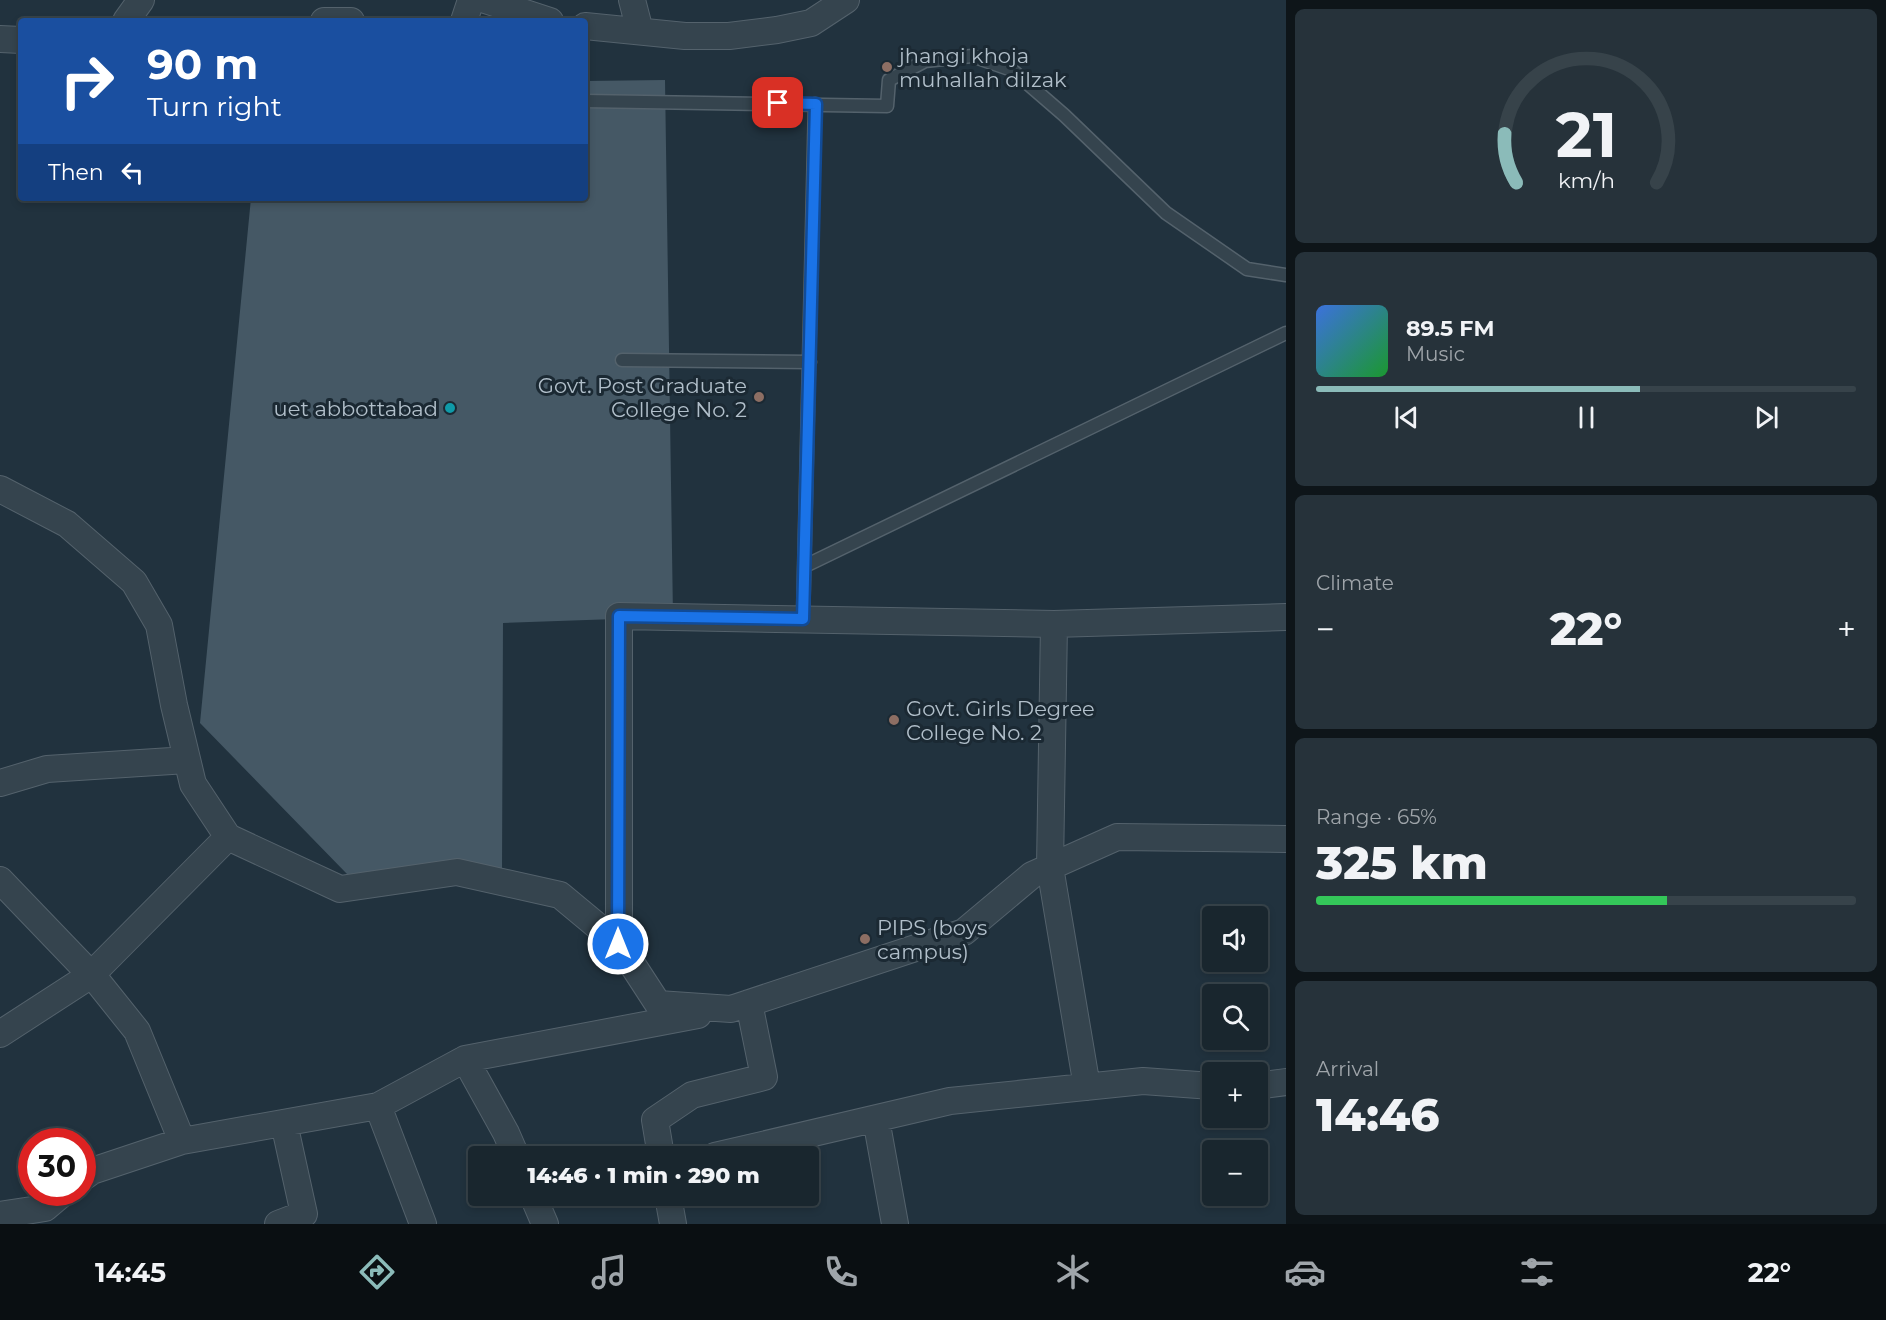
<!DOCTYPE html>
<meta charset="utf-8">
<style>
:root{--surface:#19262e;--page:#26323a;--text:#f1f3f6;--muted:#9fa5aa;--line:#37434a;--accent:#8bbbb9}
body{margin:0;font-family:Montserrat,sans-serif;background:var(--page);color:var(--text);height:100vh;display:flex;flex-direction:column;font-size:22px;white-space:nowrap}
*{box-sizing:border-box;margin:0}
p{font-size:20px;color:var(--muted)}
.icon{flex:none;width:33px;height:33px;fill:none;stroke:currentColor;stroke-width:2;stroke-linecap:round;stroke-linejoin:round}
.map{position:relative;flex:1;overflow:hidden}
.details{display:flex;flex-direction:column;gap:9px;padding:9px;background:#0e1519;width:600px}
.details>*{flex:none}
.top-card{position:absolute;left:18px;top:18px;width:570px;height:183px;border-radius:6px;box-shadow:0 3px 9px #0003,0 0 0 2px var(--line);background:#1a4fa0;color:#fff;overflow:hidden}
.controls{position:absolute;left:1202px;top:906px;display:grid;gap:12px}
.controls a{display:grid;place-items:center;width:66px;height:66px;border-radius:6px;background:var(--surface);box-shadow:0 3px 9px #0003,0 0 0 2px var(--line);font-size:30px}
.speed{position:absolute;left:18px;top:1128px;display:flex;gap:12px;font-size:30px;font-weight:700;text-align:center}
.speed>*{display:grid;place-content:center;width:78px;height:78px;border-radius:50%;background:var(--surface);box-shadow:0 3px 9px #0003,0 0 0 2px var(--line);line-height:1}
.speed .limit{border:9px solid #d22;background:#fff;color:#111}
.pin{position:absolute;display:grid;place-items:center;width:51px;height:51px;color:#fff;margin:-26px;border-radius:12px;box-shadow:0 3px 9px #0006}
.me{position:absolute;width:66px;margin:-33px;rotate:0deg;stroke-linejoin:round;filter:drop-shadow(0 0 4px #0008)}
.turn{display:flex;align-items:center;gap:21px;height:126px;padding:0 30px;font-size:27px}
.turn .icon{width:78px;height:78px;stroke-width:2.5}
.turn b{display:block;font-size:42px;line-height:51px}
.then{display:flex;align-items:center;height:57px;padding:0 30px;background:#0003;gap:12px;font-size:22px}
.big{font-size:45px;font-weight:800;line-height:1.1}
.details .card{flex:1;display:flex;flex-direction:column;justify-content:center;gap:9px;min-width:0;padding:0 21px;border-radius:9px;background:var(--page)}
.details .dial{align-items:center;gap:0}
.dial svg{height:156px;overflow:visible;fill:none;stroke:var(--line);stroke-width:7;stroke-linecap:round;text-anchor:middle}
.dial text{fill:var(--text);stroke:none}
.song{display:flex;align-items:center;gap:18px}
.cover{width:72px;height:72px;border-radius:9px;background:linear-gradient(135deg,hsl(220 70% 55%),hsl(130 70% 35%))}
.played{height:6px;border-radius:3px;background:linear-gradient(90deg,var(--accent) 60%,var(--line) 60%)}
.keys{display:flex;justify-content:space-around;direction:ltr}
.heat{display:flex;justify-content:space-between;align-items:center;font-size:33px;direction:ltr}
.charge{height:9px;border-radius:4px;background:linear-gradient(90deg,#34c759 65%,var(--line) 0)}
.trip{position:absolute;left:468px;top:1146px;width:351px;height:60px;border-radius:6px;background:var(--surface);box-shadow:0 3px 9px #0003,0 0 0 2px var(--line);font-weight:800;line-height:60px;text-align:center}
.tabs{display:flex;height:96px;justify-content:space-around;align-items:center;background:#0a0f12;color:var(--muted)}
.tabs .icon{width:42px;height:42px}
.tabs .current{color:var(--accent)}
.tabs b{font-size:27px;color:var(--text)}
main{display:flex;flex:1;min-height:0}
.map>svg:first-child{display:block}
</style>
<main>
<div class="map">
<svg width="1286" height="1224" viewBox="0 0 1286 1224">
<rect width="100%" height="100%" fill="#21323e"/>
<path fill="#455865" d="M665 80 673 617 503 623 502 871 347 874 200 723 251 198H585V81Z"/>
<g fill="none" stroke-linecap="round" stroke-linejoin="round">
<defs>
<path id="service" d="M585 101 887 106 889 80 925 61 972 56 1012 70 1064 115 1166 213 1247 269 1286 275
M622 360 810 362
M805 566 1286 333
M803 619 815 104"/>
<path id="minor" d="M485 0 550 21
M632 0 640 31
M126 21 141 0
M324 21H351
M464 21 471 0
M585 26 685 36H729L777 30 811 23 846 0
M0 39 21 40
M0 489 67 524 134 582 159 625 174 705 193 784 228 837 340 889 457 872 560 895 619 944 658 1004 731 1009 964 932 1032 875 1117 837 1286 839
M1054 624 1050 867 1087 1087
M0 783 47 769 187 760
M0 880 97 981 137 1031 182 1141
M619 944V616L1054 624 1286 617
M0 1034 91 975 228 837
M465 1059 506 1133 516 1156
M1257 1086 1286 1082
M876 1119 895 1224
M661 1156 655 1120 692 1095 764 1077 749 1003
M715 1156 950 1101 1143 1081 1212 1086
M82 1178 92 1171 182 1141 378 1106
M533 1196 545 1224
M668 1196 673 1224
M0 1215 45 1208 64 1192
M278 1224 304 1214 284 1123
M423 1224 378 1106 465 1059 698 1015"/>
</defs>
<use href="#service" stroke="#54626c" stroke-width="15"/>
<use href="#minor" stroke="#54626c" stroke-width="28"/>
<use href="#service" stroke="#35444e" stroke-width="12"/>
<use href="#minor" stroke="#35444e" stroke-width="26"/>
</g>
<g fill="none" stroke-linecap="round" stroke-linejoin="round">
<defs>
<path id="route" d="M618 944 619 616 803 619 816 104 778 103"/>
</defs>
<use href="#route" stroke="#114b97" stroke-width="15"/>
<use href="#route" stroke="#1a73e8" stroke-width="10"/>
</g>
<g fill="#8d6e63" stroke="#1b2933" stroke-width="2">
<circle cx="887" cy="67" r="6"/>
<circle cx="759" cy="397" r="6"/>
<circle cx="894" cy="720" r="6"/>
<circle cx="865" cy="939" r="6"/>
</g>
<circle fill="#0f9aa8" stroke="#1b2933" stroke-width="2" cx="450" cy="408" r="6"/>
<g text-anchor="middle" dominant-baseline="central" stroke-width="6" stroke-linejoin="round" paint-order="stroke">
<g font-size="21" fill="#b1bfca" stroke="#1b2933" text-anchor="start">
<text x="899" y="55">jhangi khoja<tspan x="899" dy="24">muhallah dilzak</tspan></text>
<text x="747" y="385" text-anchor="end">Govt. Post Graduate<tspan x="747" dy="24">College No. 2</tspan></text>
<text x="438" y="408" text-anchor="end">uet abbottabad</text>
<text x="906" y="708">Govt. Girls Degree<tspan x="906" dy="24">College No. 2</tspan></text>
<text x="877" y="927">PIPS (boys<tspan x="877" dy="24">campus)</tspan></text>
</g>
</g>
</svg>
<div class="controls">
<a><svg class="icon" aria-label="sound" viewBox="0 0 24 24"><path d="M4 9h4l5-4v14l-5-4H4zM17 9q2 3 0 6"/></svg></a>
<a><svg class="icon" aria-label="search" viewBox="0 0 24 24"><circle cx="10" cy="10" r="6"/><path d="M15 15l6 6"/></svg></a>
<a>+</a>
<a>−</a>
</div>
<div class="speed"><div class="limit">30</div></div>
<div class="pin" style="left:778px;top:103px;background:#d93025"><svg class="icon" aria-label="arrive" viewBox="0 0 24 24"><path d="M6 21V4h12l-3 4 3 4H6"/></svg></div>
<svg class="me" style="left:618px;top:944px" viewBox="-20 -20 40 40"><circle r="17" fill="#1a73e8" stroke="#fff" stroke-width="3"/><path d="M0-11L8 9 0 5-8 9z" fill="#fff"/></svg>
<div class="trip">14:46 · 1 min · 290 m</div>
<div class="top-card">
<div class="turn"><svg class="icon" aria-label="right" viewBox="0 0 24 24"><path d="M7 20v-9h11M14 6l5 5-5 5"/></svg><div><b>90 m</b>Turn right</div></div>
<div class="then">Then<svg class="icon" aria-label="left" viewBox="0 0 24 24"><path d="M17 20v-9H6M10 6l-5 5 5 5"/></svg></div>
</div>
</div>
<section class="details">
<div class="card dial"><svg viewBox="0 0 100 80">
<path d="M14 69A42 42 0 1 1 86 69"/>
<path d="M14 69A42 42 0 0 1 8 44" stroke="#8bbbb9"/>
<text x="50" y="56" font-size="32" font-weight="700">21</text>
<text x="50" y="72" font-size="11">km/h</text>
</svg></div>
<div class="card">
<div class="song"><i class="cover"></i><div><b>89.5 FM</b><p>Music</p></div></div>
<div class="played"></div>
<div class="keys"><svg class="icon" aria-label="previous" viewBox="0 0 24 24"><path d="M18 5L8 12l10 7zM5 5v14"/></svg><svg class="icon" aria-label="pause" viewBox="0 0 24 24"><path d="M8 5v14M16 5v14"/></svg><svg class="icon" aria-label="next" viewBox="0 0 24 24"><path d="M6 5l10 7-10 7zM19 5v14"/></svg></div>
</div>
<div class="card"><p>Climate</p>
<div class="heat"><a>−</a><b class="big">22°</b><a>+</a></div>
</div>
<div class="card"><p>Range · 65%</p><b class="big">325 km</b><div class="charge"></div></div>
<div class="card"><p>Arrival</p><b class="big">14:46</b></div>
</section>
</main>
<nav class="tabs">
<b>14:45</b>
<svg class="icon current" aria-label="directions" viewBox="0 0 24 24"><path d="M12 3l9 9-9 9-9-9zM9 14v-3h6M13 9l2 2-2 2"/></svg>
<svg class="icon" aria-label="music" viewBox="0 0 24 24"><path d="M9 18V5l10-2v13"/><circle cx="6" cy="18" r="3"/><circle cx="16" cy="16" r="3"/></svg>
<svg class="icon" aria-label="phone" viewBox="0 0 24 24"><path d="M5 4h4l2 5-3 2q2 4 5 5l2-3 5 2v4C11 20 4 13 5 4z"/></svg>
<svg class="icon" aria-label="climate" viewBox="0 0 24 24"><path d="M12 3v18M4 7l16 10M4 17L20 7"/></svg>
<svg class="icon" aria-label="car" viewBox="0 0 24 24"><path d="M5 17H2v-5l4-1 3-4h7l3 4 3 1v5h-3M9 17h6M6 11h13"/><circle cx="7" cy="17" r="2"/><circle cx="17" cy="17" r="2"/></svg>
<svg class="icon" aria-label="filters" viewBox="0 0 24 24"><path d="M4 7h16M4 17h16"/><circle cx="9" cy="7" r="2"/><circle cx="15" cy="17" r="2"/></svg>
<b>22°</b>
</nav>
